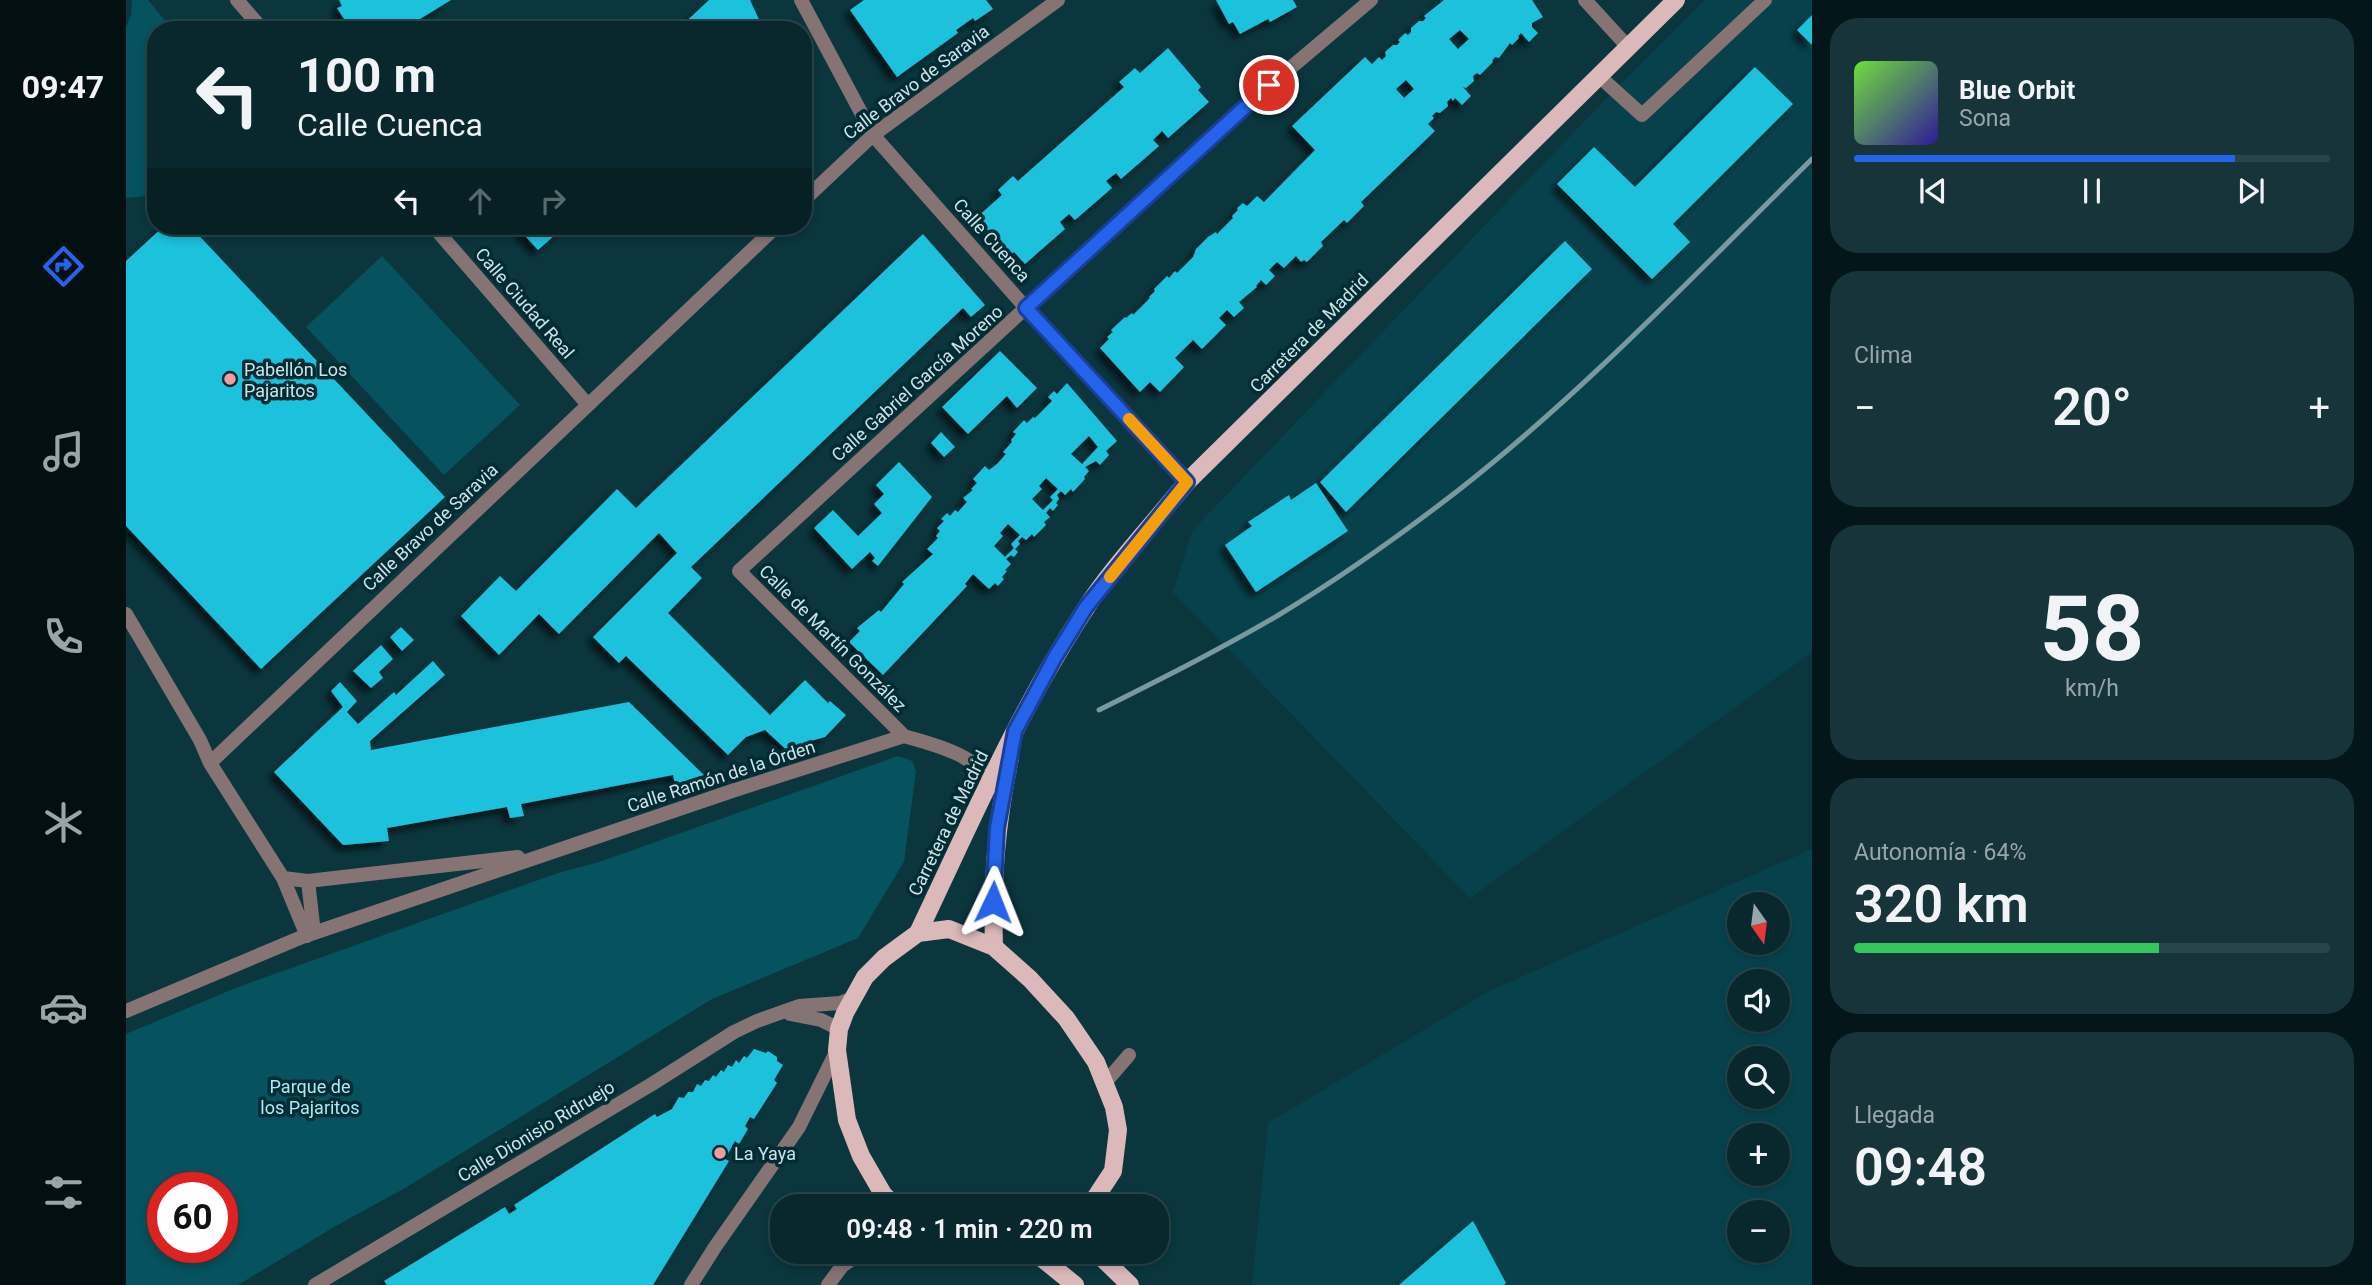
<!DOCTYPE html>
<html lang="es">
<meta charset="utf-8">
<style>
:root{--surface:#08282e;--page:#16343a;--text:#f1f3f6;--muted:#98a6aa;--line:#29444a;--accent:#2563eb}
body{margin:0;font-family:Roboto,sans-serif;background:var(--page);color:var(--text);height:100vh;display:flex;flex-direction:column;font-size:26px;white-space:nowrap}
*{box-sizing:border-box;margin:0}
p{font-size:23px;color:var(--muted)}
.icon{flex:none;width:38px;height:38px;fill:none;stroke:currentColor;stroke-width:2;stroke-linecap:round;stroke-linejoin:round}
.map{position:relative;flex:1;overflow:hidden}
.panel{display:flex;flex-direction:column;gap:18px;padding:18px;background:#041619;width:560px}
.panel>*{flex:none}
.banner{position:absolute;left:21px;top:21px;width:665px;height:214px;border-radius:28px;box-shadow:0 4px 10px #0003,0 0 0 2px var(--line);background:#08282e;color:var(--text);overflow:hidden}
.needle{width:46px;rotate:166deg}
.controls{position:absolute;left:1601px;top:892px;display:grid;gap:14px}
.controls a{display:grid;place-items:center;width:63px;height:63px;border-radius:50%;background:var(--surface);box-shadow:0 4px 10px #0003,0 0 0 2px var(--line);font-size:35px}
.speed{position:absolute;left:21px;top:1172px;display:flex;gap:14px;font-size:35px;font-weight:700;text-align:center}
.speed>*{display:grid;place-content:center;width:91px;height:91px;border-radius:50%;background:var(--surface);box-shadow:0 4px 10px #0003,0 0 0 2px var(--line);line-height:1}
.speed .limit{border:10px solid #d22;background:#fff;color:#111}
.pin{position:absolute;display:grid;place-items:center;width:60px;height:60px;color:#fff;margin:-30px;border:4px solid #fff;border-radius:50%;box-shadow:0 2px 7px #0007}
.me{position:absolute;width:77px;margin:-38px;rotate:2deg;stroke-linejoin:round;filter:drop-shadow(0 0 5px #0008)}
.turn{display:flex;align-items:center;gap:24px;height:147px;padding:0 35px;font-size:32px}
.turn .icon{width:91px;height:91px;stroke-width:2.5}
.turn b{display:block;font-size:49px;line-height:60px}
.lanes{display:flex;align-items:center;height:66px;padding:0 35px;background:#0003;justify-content:center;gap:35px;direction:ltr}
.lanes .off{opacity:.35}
.big{font-size:52px;font-weight:600;line-height:1.1}
.panel .tile{flex:1;display:flex;flex-direction:column;justify-content:center;gap:10px;min-width:0;padding:0 24px;border-radius:28px;background:var(--page)}
.panel .dial{align-items:center;gap:0}
.dial b{font-size:91px;line-height:1}
.song{display:flex;align-items:center;gap:21px}
.cover{width:84px;height:84px;border-radius:10px;background:linear-gradient(135deg,hsl(100 70% 55%),hsl(250 70% 35%))}
.played{height:7px;border-radius:4px;background:linear-gradient(90deg,var(--accent) 80%,var(--line) 80%)}
.keys{display:flex;justify-content:space-around;direction:ltr}
.heat{display:flex;justify-content:space-between;align-items:center;font-size:38px;direction:ltr}
.charge{height:10px;border-radius:5px;background:linear-gradient(90deg,#34c759 64%,var(--line) 0)}
.trip{position:absolute;left:644px;top:1194px;width:399px;height:70px;border-radius:28px;background:var(--surface);box-shadow:0 4px 10px #0003,0 0 0 2px var(--line);font-weight:600;line-height:70px;text-align:center}
main{display:flex;flex:1;min-height:0}
.menu{display:flex;flex-direction:column;width:126px;justify-content:space-around;align-items:center;background:#031012;color:var(--muted)}
.menu .icon{width:49px;height:49px}
.menu .on{color:var(--accent)}
.menu b{font-size:32px;color:var(--text)}
.map>svg:first-child{display:block}
</style>
<main>
<nav class="menu">
<b>09:47</b>
<svg class="icon on" aria-label="directions" viewBox="0 0 24 24"><path d="M12 3l9 9-9 9-9-9zM9 14v-3h6M13 9l2 2-2 2"/></svg>
<svg class="icon" aria-label="music" viewBox="0 0 24 24"><path d="M9 18V5l10-2v13"/><circle cx="6" cy="18" r="3"/><circle cx="16" cy="16" r="3"/></svg>
<svg class="icon" aria-label="phone" viewBox="0 0 24 24"><path d="M5 4h4l2 5-3 2q2 4 5 5l2-3 5 2v4C11 20 4 13 5 4z"/></svg>
<svg class="icon" aria-label="climate" viewBox="0 0 24 24"><path d="M12 3v18M4 7l16 10M4 17L20 7"/></svg>
<svg class="icon" aria-label="car" viewBox="0 0 24 24"><path d="M5 17H2v-5l4-1 3-4h7l3 4 3 1v5h-3M9 17h6M6 11h13"/><circle cx="7" cy="17" r="2"/><circle cx="17" cy="17" r="2"/></svg>
<svg class="icon" aria-label="filters" viewBox="0 0 24 24"><path d="M4 7h16M4 17h16"/><circle cx="9" cy="7" r="2"/><circle cx="15" cy="17" r="2"/></svg>
</nav>
<div class="map">
<svg width="1686" height="1285" viewBox="0 0 1686 1285">
<defs>
<filter id="shadow"><feDropShadow dx="-6" dy="6" stdDeviation="3.5" flood-color="#0009"/></filter>
</defs>
<rect width="100%" height="100%" fill="#0b363e"/>
<path fill="#07424c" fill-rule="evenodd" d="M1579 0H1686V652L1344 898 1047 592 1066 531 1475 104Z
M1686 849V1285H1126L1142 1123 1363 991ZM1614 905H1652V943H1614ZM1614 982H1652V1020H1614ZM1614 1059H1652V1097H1614ZM1614 1136H1652V1174H1614ZM1614 1213H1652V1251H1614Z"/>
<path fill="#06525e" fill-rule="evenodd" d="M6 0H22L47 30H30V195L0 198V27L5 15Z
M256 256 394 405 318 475 180 327Z
M772 756 786 761 790 771 778 862 732 938 586 999 279 1188 208 1227 112 1285H0V1034L112 987 432 873 473 862ZM37 1188H96V1248H37Z"/>
<path fill="#1fc1db" fill-rule="evenodd" filter="url(#shadow)" d="M213 0H325L276 30H225L211 8 216 6Z
M583 0H624L638 30H551Z
M738 0H860L867 9 849 21 847 18 830 30 832 33 771 77 724 10Z
M1090 0H1167L1171 7 1144 22 1142 19 1114 34 1107 22 1103 24Z
M1318 0H1406L1417 17 1406 23V27L1412 33 1403 42 1395 33 1392 36 1393 38 1386 45 1384 43 1373 58 1369 57 1366 61 1367 62 1354 75 1351 73 1347 76 1348 81 1340 88 1337 87 1345 96 1336 105 1329 98 1327 101 1325 98 1321 102 1322 106 1314 113 1310 112 1306 116 1308 118 1302 124 1309 131 1235 202 1238 206 1221 223 1218 220 1195 242 1197 246 1181 262 1178 260 1175 262 1170 256 1158 268 1151 262 1143 270 1149 276 1140 285 1135 280 1130 286 1131 287 1113 302 1118 308 1108 317 1101 310 1093 318 1100 325 1076 349 1067 340 1049 358 1058 367 1034 392 1024 382 1014 392 974 348 983 339 981 337 987 332 985 330 999 317 1000 318 1006 313 1007 315 1024 298 1023 297 1029 291 1028 289 1041 276 1043 278 1049 271 1051 273 1067 257 1070 249 1082 237 1090 232 1091 234 1107 218 1106 216 1112 210 1111 208 1117 203 1121 206 1131 196 1138 202 1189 150 1166 126 1239 57 1246 64 1253 57 1256 60 1260 56 1259 52 1267 45H1271L1274 42 1272 40 1279 33 1282 35 1285 32V28L1293 21H1297L1300 18 1298 16ZM1334 30 1343 39 1332 49 1323 39ZM1280 80 1288 89 1278 98 1270 89Z
M1686 15V45L1671 30Z
M1042 48 1075 87 1072 90 1083 102 1042 138 1036 131 1027 140 1033 146 995 179 990 173 980 181 986 188 949 220 943 214 934 222 939 229 899 264 888 252 885 255 850 218 876 195 872 190 887 176 892 181 998 87 993 82 1009 68 1014 73Z
M1629 67 1667 104 1547 224 1564 242 1526 279 1431 184 1468 147 1509 187Z
M38 226H64L319 497 135 669 0 526V261Z
M390 226H439L412 250Z
M797 234 859 305 845 317 837 308 565 567 576 578 542 613 644 715 679 680 702 703 704 701 720 715 699 737 681 742 664 753 639 730 620 737 602 755 500 656 493 663 467 637 551 553 533 533 433 634 413 614 373 655 335 616 374 576 390 591 491 489 510 508Z
M1439 241 1466 269 1220 512 1194 482Z
M874 351 911 388 891 408 881 396 842 434 816 407Z
M941 383 991 441 980 451 983 455 974 465 970 461 959 467 963 471 958 477 959 479 947 492 945 489 939 495 935 491 931 495 933 499 930 503 932 505 927 511 924 508 920 513 924 517 918 522 920 525 908 537 906 534 900 540 896 537 892 541 894 544 889 549 892 552 888 557 885 555 880 559 885 564 879 570 881 571 876 577 878 579 872 586 869 583 863 589 847 574 839 584 841 586 757 675 723 642 734 631 731 628 753 610 755 612 778 584 776 582 807 554 801 549 812 538 810 536 814 531 811 528 818 521 815 519 821 513 824 516 829 510 832 512 841 502 837 498 847 490 845 489 851 483 847 479 859 466 863 470 871 464 880 454 877 452 886 442 885 440 890 434 887 432 898 420 901 423 907 417 909 418 926 401 922 397 928 391 931 394ZM963 436 972 447 956 464 945 454ZM920 478 932 489 924 497 927 500 917 510 906 499 916 489 913 486ZM882 524 894 535 885 544 888 548 879 557 868 546 877 536 874 533Z
M815 432 829 447 818 457 805 443Z
M773 462 806 497 752 566 746 561 749 558 744 552 726 569 688 528 707 510 732 536 756 513 748 504 758 494 750 485Z
M1190 483 1222 531 1130 592 1099 545 1126 526 1122 522 1163 495 1165 500Z
M275 627 288 640 276 651 264 637Z
M255 645 267 659 253 672 257 678 245 688 227 671Z
M307 661 319 675 244 741 245 750 503 702 578 775 549 784 547 775 395 804 398 816 384 818 381 807 261 828 263 841 217 845 148 772 217 707 205 691 214 682 231 701 221 712 232 724 268 692 270 695Z
M628 1049 640 1053 642 1051 651 1057V1061L657 1065 648 1080 651 1083 628 1119 624 1117 619 1126 622 1129 613 1144 609 1141 599 1159 603 1161 527 1285H261L258 1281 379 1207 383 1214 391 1209 388 1205 529 1114 531 1117 546 1109 553 1097 558 1098 562 1092H567L571 1084 575 1086 579 1080 583 1081 587 1075 590 1077 595 1070 598 1072 602 1065 606 1067 610 1060 613 1063 618 1056 621 1058Z
M1347 1221 1380 1283 1378 1285H1273Z"/>
<g fill="none" stroke-linecap="round" stroke-linejoin="round">
<path stroke="#867475" stroke-width="14" d="M1473 76 1516 115 1639 0
M978 1084 1003 1055"/>
<path stroke="#867475" stroke-width="14" d="M111 0 137 30
M675 0 747 135 900 308 1061 482
M1459 0 1503 48
M677 201 747 135 932 0
M307 226 462 405
M0 614 74 740 84 763
M869 786C850 755 811 745 778 736L613 571 1123 103 1245 0
M157 878 182 881 392 857
M182 881 188 933
M181 936 157 878 84 763 651 226
M0 1011 176 937 606 791 778 736
M664 1014 695 1020 713 1029
M189 1285 526 1084 608 1032 631 1021 673 1006 714 1003 727 998"/>
<path stroke="#867475" stroke-width="14" d="M565 1285 589 1247 673 1127 711 1050
M702 1285 716 1266 737 1251"/>
<path stroke="#dbb8ba" stroke-width="18" d="M792 933C844 824 892 712 958 611 986 567 1028 523 1061 482L1550 0
M868 947C866 879 870 825 884 758
M769 1206 757 1194 735 1156 721 1120 711 1050 713 1029 719 1013 739 977 758 958 792 933 823 929 868 947 904 979 940 1018 970 1062 988 1107 992 1130 987 1171 964 1206
M840 1251C858 1257 876 1257 893 1251
M907 1251 949 1285
M969 1251 1004 1285"/>
<path stroke="#7a999f" stroke-width="5" d="M973 710C1033 680 1093 650 1151 616 1214 578 1276 534 1334 489 1460 390 1571 272 1686 159"/>
</g>
<g fill="none" stroke-linecap="round" stroke-linejoin="round">
<defs>
<path id="route" d="M867 902 871 828 889 731 929 657 960 607 1061 482 900 308 1143 85"/>
</defs>
<use href="#route" stroke="#184099" stroke-width="18"/>
<use href="#route" stroke="#2563eb" stroke-width="12"/>
<path stroke="#f59e0b" stroke-width="12" d="M984 577 1061 482 1003 419"/>
</g>
<g fill="#f49aa2" stroke="#002c34" stroke-width="2.5">
<circle cx="104" cy="379" r="7"/>
<circle cx="594" cy="1153" r="7"/>
</g>
<g text-anchor="middle" dominant-baseline="central" stroke-width="7" stroke-linejoin="round" paint-order="stroke">
<g font-size="18" fill="#cde3e7" stroke="#002c34">
<text transform="translate(790 82) rotate(-37)">Calle Bravo de Saravia</text>
<text transform="translate(866 240) rotate(48)">Calle Cuenca</text>
<text transform="translate(399 303) rotate(49)">Calle Ciudad Real</text>
<text transform="translate(1183 333) rotate(-45)">Carretera de Madrid</text>
<text transform="translate(791 383) rotate(-42)">Calle Gabriel García Moreno</text>
<text transform="translate(304 527) rotate(-43)">Calle Bravo de Saravia</text>
<text transform="translate(707 638) rotate(45)">Calle de Martín González</text>
<text transform="translate(595 776) rotate(-18)">Calle Ramón de la Órden</text>
<text transform="translate(822 823) rotate(-64)">Carretera de Madrid</text>
<text transform="translate(410 1131) rotate(-31)">Calle Dionisio Ridruejo</text>
</g>
<g font-size="18" fill="#cde3e7" stroke="#002c34" text-anchor="start">
<text x="118" y="369">Pabellón Los<tspan x="118" dy="21">Pajaritos</tspan></text>
<text x="608" y="1153">La Yaya</text>
</g>
<g font-size="18" fill="#abe7f3" stroke="#002c34">
<text x="184" y="1086">Parque de<tspan x="184" dy="21">los Pajaritos</tspan></text>
</g>
</g>
</svg>
<div class="controls">
<a><svg class="needle" viewBox="-14 -14 28 28"><path d="M0-13l5 13h-10z" fill="#e53935"/><path d="M0 13l5-13h-10z" fill="#98a6aa"/></svg></a>
<a><svg class="icon" aria-label="sound" viewBox="0 0 24 24"><path d="M4 9h4l5-4v14l-5-4H4zM17 9q2 3 0 6"/></svg></a>
<a><svg class="icon" aria-label="search" viewBox="0 0 24 24"><circle cx="10" cy="10" r="6"/><path d="M15 15l6 6"/></svg></a>
<a>+</a>
<a>−</a>
</div>
<div class="speed"><div class="limit">60</div></div>
<div class="pin" style="left:1143px;top:85px;background:#d93025"><svg class="icon" aria-label="arrive" viewBox="0 0 24 24"><path d="M6 21V4h12l-3 4 3 4H6"/></svg></div>
<svg class="me" style="left:867px;top:902px" viewBox="-20 -20 40 40"><path d="M0-17L14 15 0 8-14 15z" fill="#2563eb" stroke="#fff" stroke-width="4"/></svg>
<div class="trip">09:48 · 1 min · 220 m</div>
<div class="banner">
<div class="turn"><svg class="icon" aria-label="left" viewBox="0 0 24 24"><path d="M17 20v-9H6M10 6l-5 5 5 5"/></svg><div><b>100 m</b>Calle Cuenca</div></div>
<div class="lanes"><svg class="icon" aria-label="left" viewBox="0 0 24 24"><path d="M17 20v-9H6M10 6l-5 5 5 5"/></svg><svg class="icon off" aria-label="ahead" viewBox="0 0 24 24"><path d="M12 20V5M6 11l6-6 6 6"/></svg><svg class="icon off" aria-label="right" viewBox="0 0 24 24"><path d="M7 20v-9h11M14 6l5 5-5 5"/></svg></div>
</div>
</div>
<section class="panel">
<div class="tile">
<div class="song"><i class="cover"></i><div><b>Blue Orbit</b><p>Sona</p></div></div>
<div class="played"></div>
<div class="keys"><svg class="icon" aria-label="previous" viewBox="0 0 24 24"><path d="M18 5L8 12l10 7zM5 5v14"/></svg><svg class="icon" aria-label="pause" viewBox="0 0 24 24"><path d="M8 5v14M16 5v14"/></svg><svg class="icon" aria-label="next" viewBox="0 0 24 24"><path d="M6 5l10 7-10 7zM19 5v14"/></svg></div>
</div>
<div class="tile"><p>Clima</p>
<div class="heat"><a>−</a><b class="big">20°</b><a>+</a></div>
</div>
<div class="tile dial"><b>58</b><p>km/h</p></div>
<div class="tile"><p>Autonomía · 64%</p><b class="big">320 km</b><div class="charge"></div></div>
<div class="tile"><p>Llegada</p><b class="big">09:48</b></div>
</section>
</main>
